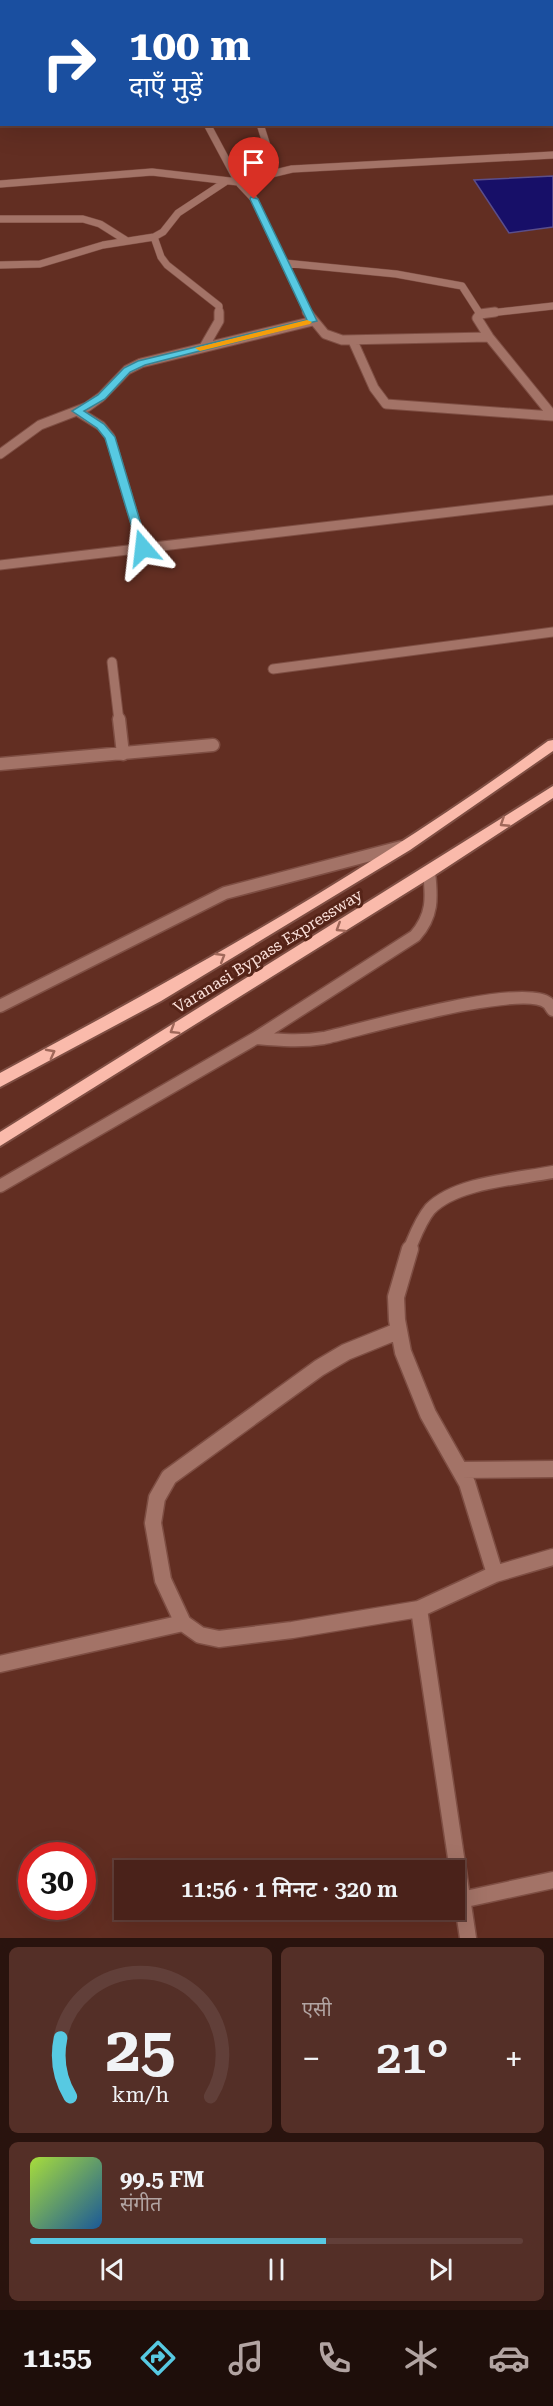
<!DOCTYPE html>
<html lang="hi">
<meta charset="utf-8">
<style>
:root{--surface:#4a221a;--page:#542f27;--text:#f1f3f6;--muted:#b2a4a2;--line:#613f39;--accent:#57c9e2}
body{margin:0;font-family:"Roboto Serif","Noto Sans Devanagari",serif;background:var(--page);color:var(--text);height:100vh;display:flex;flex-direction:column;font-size:22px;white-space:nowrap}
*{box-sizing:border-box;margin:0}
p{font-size:20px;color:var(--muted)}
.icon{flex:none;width:33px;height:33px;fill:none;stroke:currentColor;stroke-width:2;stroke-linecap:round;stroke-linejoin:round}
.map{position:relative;height:1938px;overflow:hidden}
.panel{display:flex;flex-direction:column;gap:9px;padding:9px;background:#29130e;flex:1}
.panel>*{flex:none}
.top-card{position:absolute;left:0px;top:0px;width:554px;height:126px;box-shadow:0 6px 24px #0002,0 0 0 2px var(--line);background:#1a4fa0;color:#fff;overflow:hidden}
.speed{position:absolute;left:18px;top:1842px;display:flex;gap:12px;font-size:30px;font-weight:700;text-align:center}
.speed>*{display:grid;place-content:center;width:78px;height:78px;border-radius:50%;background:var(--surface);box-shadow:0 6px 24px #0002,0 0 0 2px var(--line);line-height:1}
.speed .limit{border:9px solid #d22;background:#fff;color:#111}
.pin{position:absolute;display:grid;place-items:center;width:51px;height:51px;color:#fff;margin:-62px -26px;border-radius:50% 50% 50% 0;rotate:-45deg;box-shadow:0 0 6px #0007}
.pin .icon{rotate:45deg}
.me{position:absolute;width:66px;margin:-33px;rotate:343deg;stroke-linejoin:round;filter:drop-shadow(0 0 4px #0008)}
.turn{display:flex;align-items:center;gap:21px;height:126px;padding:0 30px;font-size:27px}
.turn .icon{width:78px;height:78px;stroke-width:2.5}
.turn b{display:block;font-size:42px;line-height:51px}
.big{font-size:45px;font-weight:600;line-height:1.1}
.panel .tile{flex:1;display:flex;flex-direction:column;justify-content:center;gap:9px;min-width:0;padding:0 21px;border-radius:9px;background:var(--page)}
.panel .dial{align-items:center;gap:0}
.dial svg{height:156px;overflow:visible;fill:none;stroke:var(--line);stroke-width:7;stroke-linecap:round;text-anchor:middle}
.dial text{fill:var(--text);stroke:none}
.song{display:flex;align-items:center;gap:18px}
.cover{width:72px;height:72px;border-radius:9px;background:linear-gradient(135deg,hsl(80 70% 55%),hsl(210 70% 35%))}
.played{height:6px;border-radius:3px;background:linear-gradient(90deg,var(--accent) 60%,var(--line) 60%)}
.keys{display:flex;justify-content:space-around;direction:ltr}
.heat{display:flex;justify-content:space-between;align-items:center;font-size:33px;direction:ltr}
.panel .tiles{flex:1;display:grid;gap:9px;grid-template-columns:1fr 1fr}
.tile:last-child{grid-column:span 2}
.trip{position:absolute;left:114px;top:1860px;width:351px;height:60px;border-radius:0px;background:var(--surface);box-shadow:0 6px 24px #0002,0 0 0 2px var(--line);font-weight:600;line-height:60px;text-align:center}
.tabs{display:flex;height:96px;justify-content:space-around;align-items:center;background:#1e0e0a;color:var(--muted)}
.tabs .icon{width:42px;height:42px}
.tabs .current{color:var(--accent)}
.tabs b{font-size:27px;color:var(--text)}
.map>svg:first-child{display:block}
</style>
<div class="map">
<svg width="553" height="1938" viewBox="0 0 553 1938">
<rect width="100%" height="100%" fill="#622e22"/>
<path fill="#170f68" stroke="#5b4e8a" stroke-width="1.5" d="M553 176V227L509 233 474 180Z"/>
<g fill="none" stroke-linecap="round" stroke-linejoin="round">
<defs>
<path id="minor-far3" d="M162 2 170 0
M207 124 238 182 254 199 308 314
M260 124 275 171
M0 184 152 172 238 182 292 169 553 155
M0 219H83L100 224 127 241
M154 237 161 257 167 265 219 306V314
M284 263 396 274 462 286 480 314
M0 265 40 264 103 245 154 237 163 232 178 213 225 182
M481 314 553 306"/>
<path id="minor-far2" d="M307 312 325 334 342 340 489 337
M495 312 480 314 477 318 489 337 553 416
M353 341 374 388 386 404 552 416
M204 347 219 321V312
M77 411 101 426 110 437 143 548
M0 454 40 425 87 407 101 397 127 370 141 363 313 321
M0 565 553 500
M112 662 119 721
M273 669 553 632"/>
<path id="minor-far1" d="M119 719 123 754
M0 764 213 745
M0 1006 225 893 401 847
M256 1038C279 1040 301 1042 324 1038 361 1030 522 982 548 1003 550 1005 551 1008 553 1010
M0 1186 256 1038 415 936C433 916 432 898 429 872
M409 1250C415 1236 420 1221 430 1209 456 1182 518 1179 553 1172"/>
<path id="minor" d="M410 1249 396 1297 397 1320 403 1352 428 1414 467 1483 495 1574
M398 1331 346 1352 319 1368 169 1477 157 1498 153 1523 163 1580 183 1623 200 1635 219 1639 292 1630 419 1609 495 1574 553 1557
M460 1470 553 1469
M419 1609 468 1938
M0 1664 183 1623
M461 1900 553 1880"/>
<path id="trunk" d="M553 740V751L410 850 161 1001 0 1087V1073C188 972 376 868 548 741Z
M553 786V798L435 875 0 1146V1132Z"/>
</defs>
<use href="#minor-far3" stroke="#7e4e43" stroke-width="8"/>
<use href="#minor-far2" stroke="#7e4e43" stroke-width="11"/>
<use href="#minor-far1" stroke="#7e4e43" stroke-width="15"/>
<use href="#minor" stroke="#7e4e43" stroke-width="19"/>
<use href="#trunk" stroke="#7e4e43" stroke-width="4"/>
<use href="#minor-far3" stroke="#a37367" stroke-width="7"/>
<use href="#minor-far2" stroke="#a37367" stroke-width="9"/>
<use href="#minor-far1" stroke="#a37367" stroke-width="12"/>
<use href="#minor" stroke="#a37367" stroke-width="16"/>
<use href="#trunk" fill="#fabaab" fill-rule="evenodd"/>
</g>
<defs><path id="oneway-chevron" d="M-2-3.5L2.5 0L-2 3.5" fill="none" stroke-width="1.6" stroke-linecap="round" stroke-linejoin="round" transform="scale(1.5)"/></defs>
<g stroke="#a0685a">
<use href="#oneway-chevron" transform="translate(504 823) rotate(147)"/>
<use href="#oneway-chevron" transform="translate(340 928) rotate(148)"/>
<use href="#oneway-chevron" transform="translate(221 957) rotate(-31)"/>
<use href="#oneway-chevron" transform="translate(174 1030) rotate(148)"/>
<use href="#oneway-chevron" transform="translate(51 1053) rotate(-28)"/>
</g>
<path fill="#57c9e2" stroke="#398393" stroke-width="1.5" d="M251 197 258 199 317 321 145 365 130 372 105 399 84 411 104 424 115 437 148 548 143 552 139 551 105 438 97 428 72 411 98 395 124 368 138 361 307 320 250 199Z"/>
<path fill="#f59e0b" d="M307 320 312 322 310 324 200 351 195 348Z"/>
<g text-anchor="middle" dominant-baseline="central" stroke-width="6" stroke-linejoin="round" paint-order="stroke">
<g font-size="16" fill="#fbe0da" stroke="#562418">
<text transform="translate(268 951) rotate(-32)">Varanasi Bypass Expressway</text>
</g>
</g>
</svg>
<div class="speed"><div class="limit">30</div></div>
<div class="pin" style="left:254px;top:199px;background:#d93025"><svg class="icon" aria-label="arrive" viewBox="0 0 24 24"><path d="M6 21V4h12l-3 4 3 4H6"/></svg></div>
<svg class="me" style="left:143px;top:548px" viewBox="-20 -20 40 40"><path d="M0-17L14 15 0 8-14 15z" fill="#57c9e2" stroke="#fff" stroke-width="4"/></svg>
<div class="trip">11:56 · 1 मिनट · 320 m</div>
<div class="top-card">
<div class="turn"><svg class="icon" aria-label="right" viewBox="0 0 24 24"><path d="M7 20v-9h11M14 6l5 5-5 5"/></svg><div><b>100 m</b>दाएँ मुड़ें</div></div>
</div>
</div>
<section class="panel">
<div class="tiles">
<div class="tile dial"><svg viewBox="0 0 100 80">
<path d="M14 69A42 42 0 1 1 86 69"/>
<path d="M14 69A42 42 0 0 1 9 39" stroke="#57c9e2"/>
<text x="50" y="56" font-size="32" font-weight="700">25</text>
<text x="50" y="72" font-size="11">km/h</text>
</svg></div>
<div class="tile"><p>एसी</p>
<div class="heat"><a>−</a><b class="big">21°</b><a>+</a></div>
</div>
<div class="tile">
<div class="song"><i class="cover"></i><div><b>99.5 FM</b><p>संगीत</p></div></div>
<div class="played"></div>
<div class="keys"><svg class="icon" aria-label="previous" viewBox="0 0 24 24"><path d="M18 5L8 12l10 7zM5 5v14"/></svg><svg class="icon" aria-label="pause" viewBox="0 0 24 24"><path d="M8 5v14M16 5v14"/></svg><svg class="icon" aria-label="next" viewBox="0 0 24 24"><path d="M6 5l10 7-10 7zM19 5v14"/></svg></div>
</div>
</div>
</section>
<nav class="tabs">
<b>11:55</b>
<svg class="icon current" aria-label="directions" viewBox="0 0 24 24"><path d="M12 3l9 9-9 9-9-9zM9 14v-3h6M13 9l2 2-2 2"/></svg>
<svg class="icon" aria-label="music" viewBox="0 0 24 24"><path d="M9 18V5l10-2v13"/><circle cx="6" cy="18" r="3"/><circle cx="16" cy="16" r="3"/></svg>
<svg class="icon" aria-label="phone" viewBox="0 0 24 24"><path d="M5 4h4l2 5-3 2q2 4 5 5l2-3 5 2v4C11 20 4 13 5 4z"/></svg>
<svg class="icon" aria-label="climate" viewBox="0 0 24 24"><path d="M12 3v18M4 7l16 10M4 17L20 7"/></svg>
<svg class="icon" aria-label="car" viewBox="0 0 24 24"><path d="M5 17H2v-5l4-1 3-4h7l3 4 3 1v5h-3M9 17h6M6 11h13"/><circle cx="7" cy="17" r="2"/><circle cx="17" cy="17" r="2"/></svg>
</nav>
